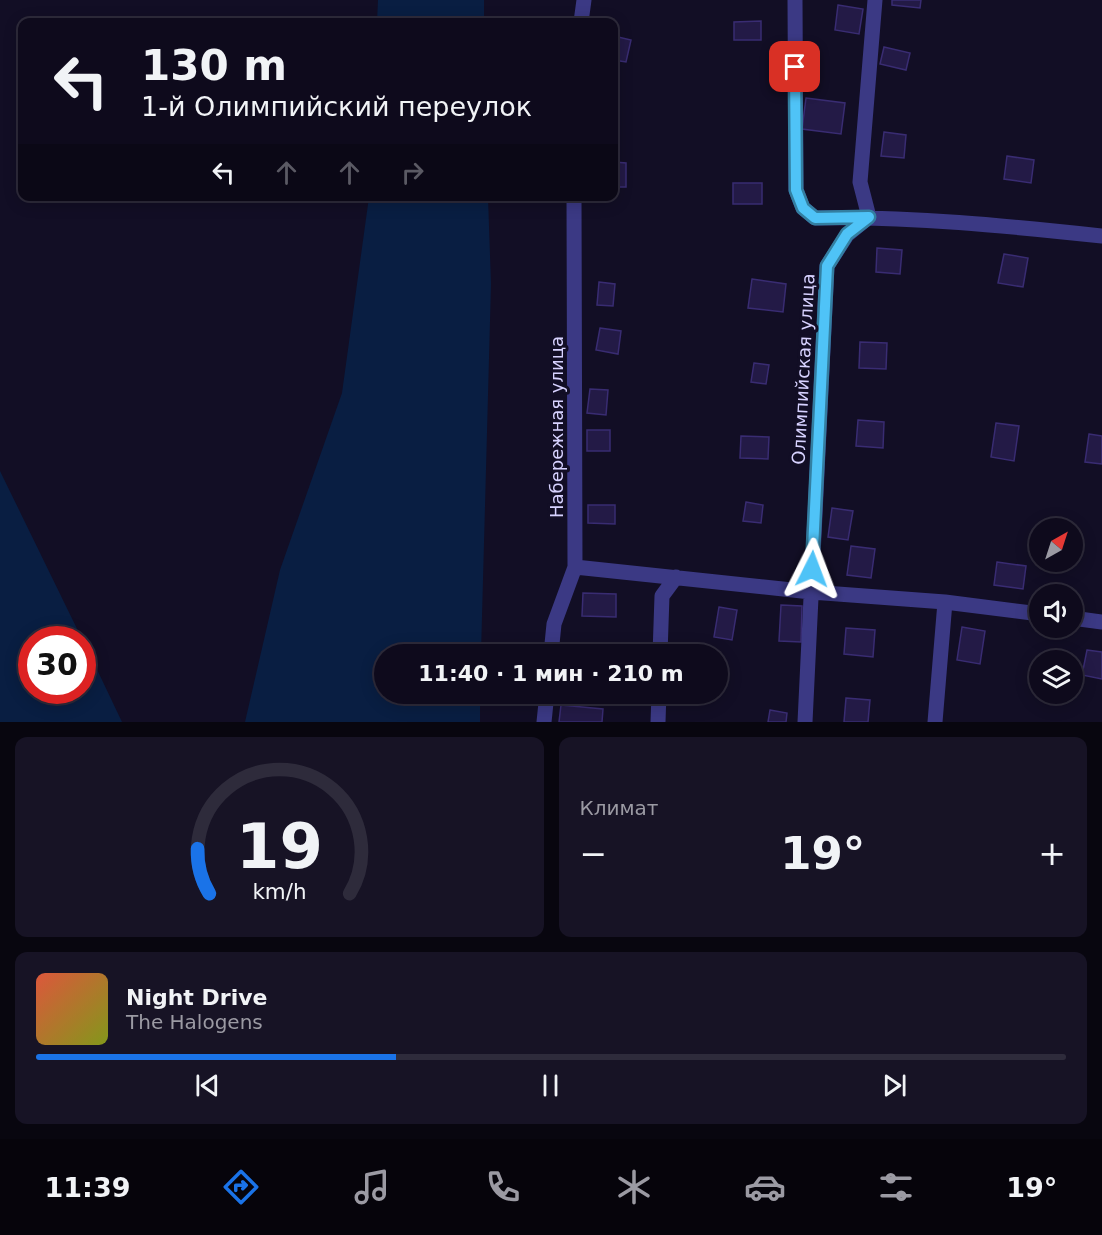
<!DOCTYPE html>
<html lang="ru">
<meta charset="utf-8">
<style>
:root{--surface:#0e0a1c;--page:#171325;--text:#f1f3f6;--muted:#9b9aa3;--line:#2e2b3b;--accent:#1a73e8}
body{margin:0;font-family:"DejaVu Sans",sans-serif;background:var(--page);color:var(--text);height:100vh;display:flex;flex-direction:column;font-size:22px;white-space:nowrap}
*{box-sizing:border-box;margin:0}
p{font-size:20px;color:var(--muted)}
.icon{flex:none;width:33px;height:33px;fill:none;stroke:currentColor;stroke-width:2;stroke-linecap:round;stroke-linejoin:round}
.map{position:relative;height:722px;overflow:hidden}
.sheet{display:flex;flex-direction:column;gap:15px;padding:15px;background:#08060f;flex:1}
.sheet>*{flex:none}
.guide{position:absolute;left:18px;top:18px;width:600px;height:183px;border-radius:12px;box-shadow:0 3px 15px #0003,0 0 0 2px var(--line);background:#0e0a1c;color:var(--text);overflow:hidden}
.needle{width:39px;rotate:39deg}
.tools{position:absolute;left:1029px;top:518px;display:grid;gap:12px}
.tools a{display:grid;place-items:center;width:54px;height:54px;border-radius:50%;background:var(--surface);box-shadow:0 3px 15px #0003,0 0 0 2px var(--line);font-size:30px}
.speed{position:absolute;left:18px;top:626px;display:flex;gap:12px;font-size:30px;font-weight:700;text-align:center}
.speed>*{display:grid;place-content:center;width:78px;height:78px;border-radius:50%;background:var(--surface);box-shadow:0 3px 15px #0003,0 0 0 2px var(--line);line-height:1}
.speed .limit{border:9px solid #d22;background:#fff;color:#111}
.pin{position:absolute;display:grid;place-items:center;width:51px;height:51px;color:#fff;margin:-26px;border-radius:12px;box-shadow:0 3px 9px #0006}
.me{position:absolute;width:66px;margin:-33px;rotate:3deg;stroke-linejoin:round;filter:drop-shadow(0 0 4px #0008)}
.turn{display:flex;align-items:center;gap:21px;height:126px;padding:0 24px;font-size:27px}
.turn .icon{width:78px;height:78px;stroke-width:2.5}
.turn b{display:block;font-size:42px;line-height:51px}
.lanes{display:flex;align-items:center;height:57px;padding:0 24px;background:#0003;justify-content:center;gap:30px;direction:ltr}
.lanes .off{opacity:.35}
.big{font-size:45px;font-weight:800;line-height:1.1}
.sheet .card{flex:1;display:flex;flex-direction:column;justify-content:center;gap:9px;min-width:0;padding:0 21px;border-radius:12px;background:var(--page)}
.sheet .dial{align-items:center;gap:0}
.dial svg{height:156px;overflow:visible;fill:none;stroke:var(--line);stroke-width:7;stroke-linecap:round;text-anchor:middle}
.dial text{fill:var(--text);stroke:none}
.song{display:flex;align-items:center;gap:18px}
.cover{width:72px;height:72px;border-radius:9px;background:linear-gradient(135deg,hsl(10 70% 55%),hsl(70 70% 35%))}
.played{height:6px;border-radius:3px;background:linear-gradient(90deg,var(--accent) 35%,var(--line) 35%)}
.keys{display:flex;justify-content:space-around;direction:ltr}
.heat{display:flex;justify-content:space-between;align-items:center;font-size:33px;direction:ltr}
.sheet .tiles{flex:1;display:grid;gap:15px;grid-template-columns:1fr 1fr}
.card:last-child{grid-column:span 2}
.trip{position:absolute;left:374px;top:644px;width:354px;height:60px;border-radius:30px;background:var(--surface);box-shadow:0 3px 15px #0003,0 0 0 2px var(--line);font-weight:800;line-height:60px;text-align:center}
.menu{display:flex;height:96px;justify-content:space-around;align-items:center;background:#06040b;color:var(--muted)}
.menu .icon{width:42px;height:42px}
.menu .current{color:var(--accent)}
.menu b{font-size:27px;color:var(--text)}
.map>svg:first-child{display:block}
</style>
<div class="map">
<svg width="1102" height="722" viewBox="0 0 1102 722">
<rect width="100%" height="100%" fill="#120e25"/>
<path fill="#091e42" d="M378 0H484V22H377Z
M369 197H488L491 284 481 654H384V693H480V722H245L280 570 342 393Z
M0 471 82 639H32V690H82L83 640 122 722H0Z"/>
<path fill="#231a46" stroke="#392c72" stroke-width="1.5" d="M892 0H921L920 8 892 5Z
M838 5 863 9 859 34 835 30Z
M761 21V40H734V22Z
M614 36 631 40 626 62 614 60Z
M884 47 910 53 906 70 880 64Z
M806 98 845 103 841 134 802 129Z
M884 132 906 135 904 158 881 156Z
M1007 156 1034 160 1031 183 1004 179Z
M614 162 626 163V187H614Z
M733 183H762V204H733Z
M877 248 902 250 900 274 876 272Z
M1004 254 1028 258 1023 287 998 283Z
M752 279 786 284 783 312 748 308Z
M599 282 615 284 613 306 597 305Z
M600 328 621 331 618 354 596 350Z
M860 342 887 343 886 369 859 368Z
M754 363 769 365 766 384 751 382Z
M590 389 608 390 606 415 587 413Z
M858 420 884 422 883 448 856 446Z
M996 423 1019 426 1014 461 991 457Z
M587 430H610V451H587Z
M1089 434 1102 436V464L1085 462Z
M741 436 769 437 768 459 740 458Z
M746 502 763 505 761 523 743 521Z
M588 505H615V524L588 523Z
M832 508 853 511 848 540 828 537Z
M851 546 875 549 871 578 847 575Z
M997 562 1026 566 1023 589 994 585Z
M583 593 616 594V617L582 616Z
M781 605 802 606 801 642 779 641Z
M719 607 737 610 732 640 714 637Z
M962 627 985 631 980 664 957 660Z
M846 628 875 630 873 657 844 654Z
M1087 650 1102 652V679L1082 675Z
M846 698 870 700 868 722H844Z
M561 705 603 709 602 722H559Z
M770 710 787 713 786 722H768Z"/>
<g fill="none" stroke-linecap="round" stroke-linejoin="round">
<path stroke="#3b3984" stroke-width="15" d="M795 0 796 190 803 208 815 218C911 216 1007 226 1102 236
M581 22 584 0
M575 567 811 592 945 602 1040 614
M1072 618 1102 622
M551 654 554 624 575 567 574 196
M660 654 662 596 676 577
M544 722 547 693
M658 722 659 693
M805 722 827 266 847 235 869 217 860 182 875 0
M935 722 945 602"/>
</g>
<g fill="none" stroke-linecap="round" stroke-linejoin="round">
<defs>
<path id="route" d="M795 67 796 190 803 208 815 218 869 217 847 234 827 266 812 569"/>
</defs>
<use href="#route" stroke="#337fa1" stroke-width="15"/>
<use href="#route" stroke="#4fc3f7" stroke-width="10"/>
</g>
<g text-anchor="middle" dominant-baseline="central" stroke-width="6" stroke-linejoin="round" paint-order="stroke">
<g font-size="18" fill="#d7d2ff" stroke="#120e25">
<text transform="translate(803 369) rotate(-87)">Олимпийская улица</text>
<text transform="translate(556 427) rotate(-90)">Набережная улица</text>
</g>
</g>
</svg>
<div class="tools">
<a><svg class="needle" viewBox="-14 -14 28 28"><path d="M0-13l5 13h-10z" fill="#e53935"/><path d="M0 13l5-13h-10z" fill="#9b9aa3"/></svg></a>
<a><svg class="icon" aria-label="sound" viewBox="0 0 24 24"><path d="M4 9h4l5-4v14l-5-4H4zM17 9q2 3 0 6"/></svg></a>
<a><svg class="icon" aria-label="layers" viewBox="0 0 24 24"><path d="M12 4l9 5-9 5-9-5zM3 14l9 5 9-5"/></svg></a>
</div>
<div class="speed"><div class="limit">30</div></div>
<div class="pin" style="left:795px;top:67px;background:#d93025"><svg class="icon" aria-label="arrive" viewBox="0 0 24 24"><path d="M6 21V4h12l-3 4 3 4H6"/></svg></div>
<svg class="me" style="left:812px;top:569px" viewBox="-20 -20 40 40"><path d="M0-17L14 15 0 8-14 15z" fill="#4fc3f7" stroke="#fff" stroke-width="4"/></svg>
<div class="trip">11:40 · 1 мин · 210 m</div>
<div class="guide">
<div class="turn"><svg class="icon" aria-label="left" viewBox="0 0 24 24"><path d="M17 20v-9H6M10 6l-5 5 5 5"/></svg><div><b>130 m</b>1-й Олимпийский переулок</div></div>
<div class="lanes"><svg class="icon" aria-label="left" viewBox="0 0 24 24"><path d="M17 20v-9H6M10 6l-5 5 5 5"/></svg><svg class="icon off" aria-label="ahead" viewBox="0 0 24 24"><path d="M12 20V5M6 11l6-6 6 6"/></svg><svg class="icon off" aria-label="ahead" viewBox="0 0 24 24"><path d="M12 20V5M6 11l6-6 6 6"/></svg><svg class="icon off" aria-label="right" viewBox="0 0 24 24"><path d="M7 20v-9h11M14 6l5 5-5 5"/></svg></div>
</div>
</div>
<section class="sheet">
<div class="tiles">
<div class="card dial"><svg viewBox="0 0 100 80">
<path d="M14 69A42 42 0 1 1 86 69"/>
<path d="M14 69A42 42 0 0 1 8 46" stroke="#1a73e8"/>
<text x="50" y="56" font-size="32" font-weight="700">19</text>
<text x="50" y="72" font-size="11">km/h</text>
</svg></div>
<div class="card"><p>Климат</p>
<div class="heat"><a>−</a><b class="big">19°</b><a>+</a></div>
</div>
<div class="card">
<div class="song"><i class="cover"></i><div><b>Night Drive</b><p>The Halogens</p></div></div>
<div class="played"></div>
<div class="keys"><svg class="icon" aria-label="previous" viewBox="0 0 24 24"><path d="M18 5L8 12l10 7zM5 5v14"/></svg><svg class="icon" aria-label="pause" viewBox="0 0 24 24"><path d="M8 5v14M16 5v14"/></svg><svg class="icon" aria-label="next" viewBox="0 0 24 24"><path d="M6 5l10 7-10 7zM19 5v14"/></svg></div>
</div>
</div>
</section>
<nav class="menu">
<b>11:39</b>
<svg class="icon current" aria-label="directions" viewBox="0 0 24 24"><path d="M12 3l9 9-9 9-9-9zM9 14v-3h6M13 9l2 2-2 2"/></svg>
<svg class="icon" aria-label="music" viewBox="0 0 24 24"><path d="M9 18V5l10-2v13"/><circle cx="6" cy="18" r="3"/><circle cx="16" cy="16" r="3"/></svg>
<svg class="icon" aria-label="phone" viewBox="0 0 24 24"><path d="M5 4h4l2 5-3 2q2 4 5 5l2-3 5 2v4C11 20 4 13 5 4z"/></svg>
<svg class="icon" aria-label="climate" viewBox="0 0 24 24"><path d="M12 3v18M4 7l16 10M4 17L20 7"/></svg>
<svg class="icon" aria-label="car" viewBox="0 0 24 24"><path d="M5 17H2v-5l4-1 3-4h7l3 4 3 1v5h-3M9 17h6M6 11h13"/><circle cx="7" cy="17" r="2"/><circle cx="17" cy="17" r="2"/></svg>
<svg class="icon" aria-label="filters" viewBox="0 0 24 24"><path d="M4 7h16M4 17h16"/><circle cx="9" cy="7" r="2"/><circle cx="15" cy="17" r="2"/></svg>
<b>19°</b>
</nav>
